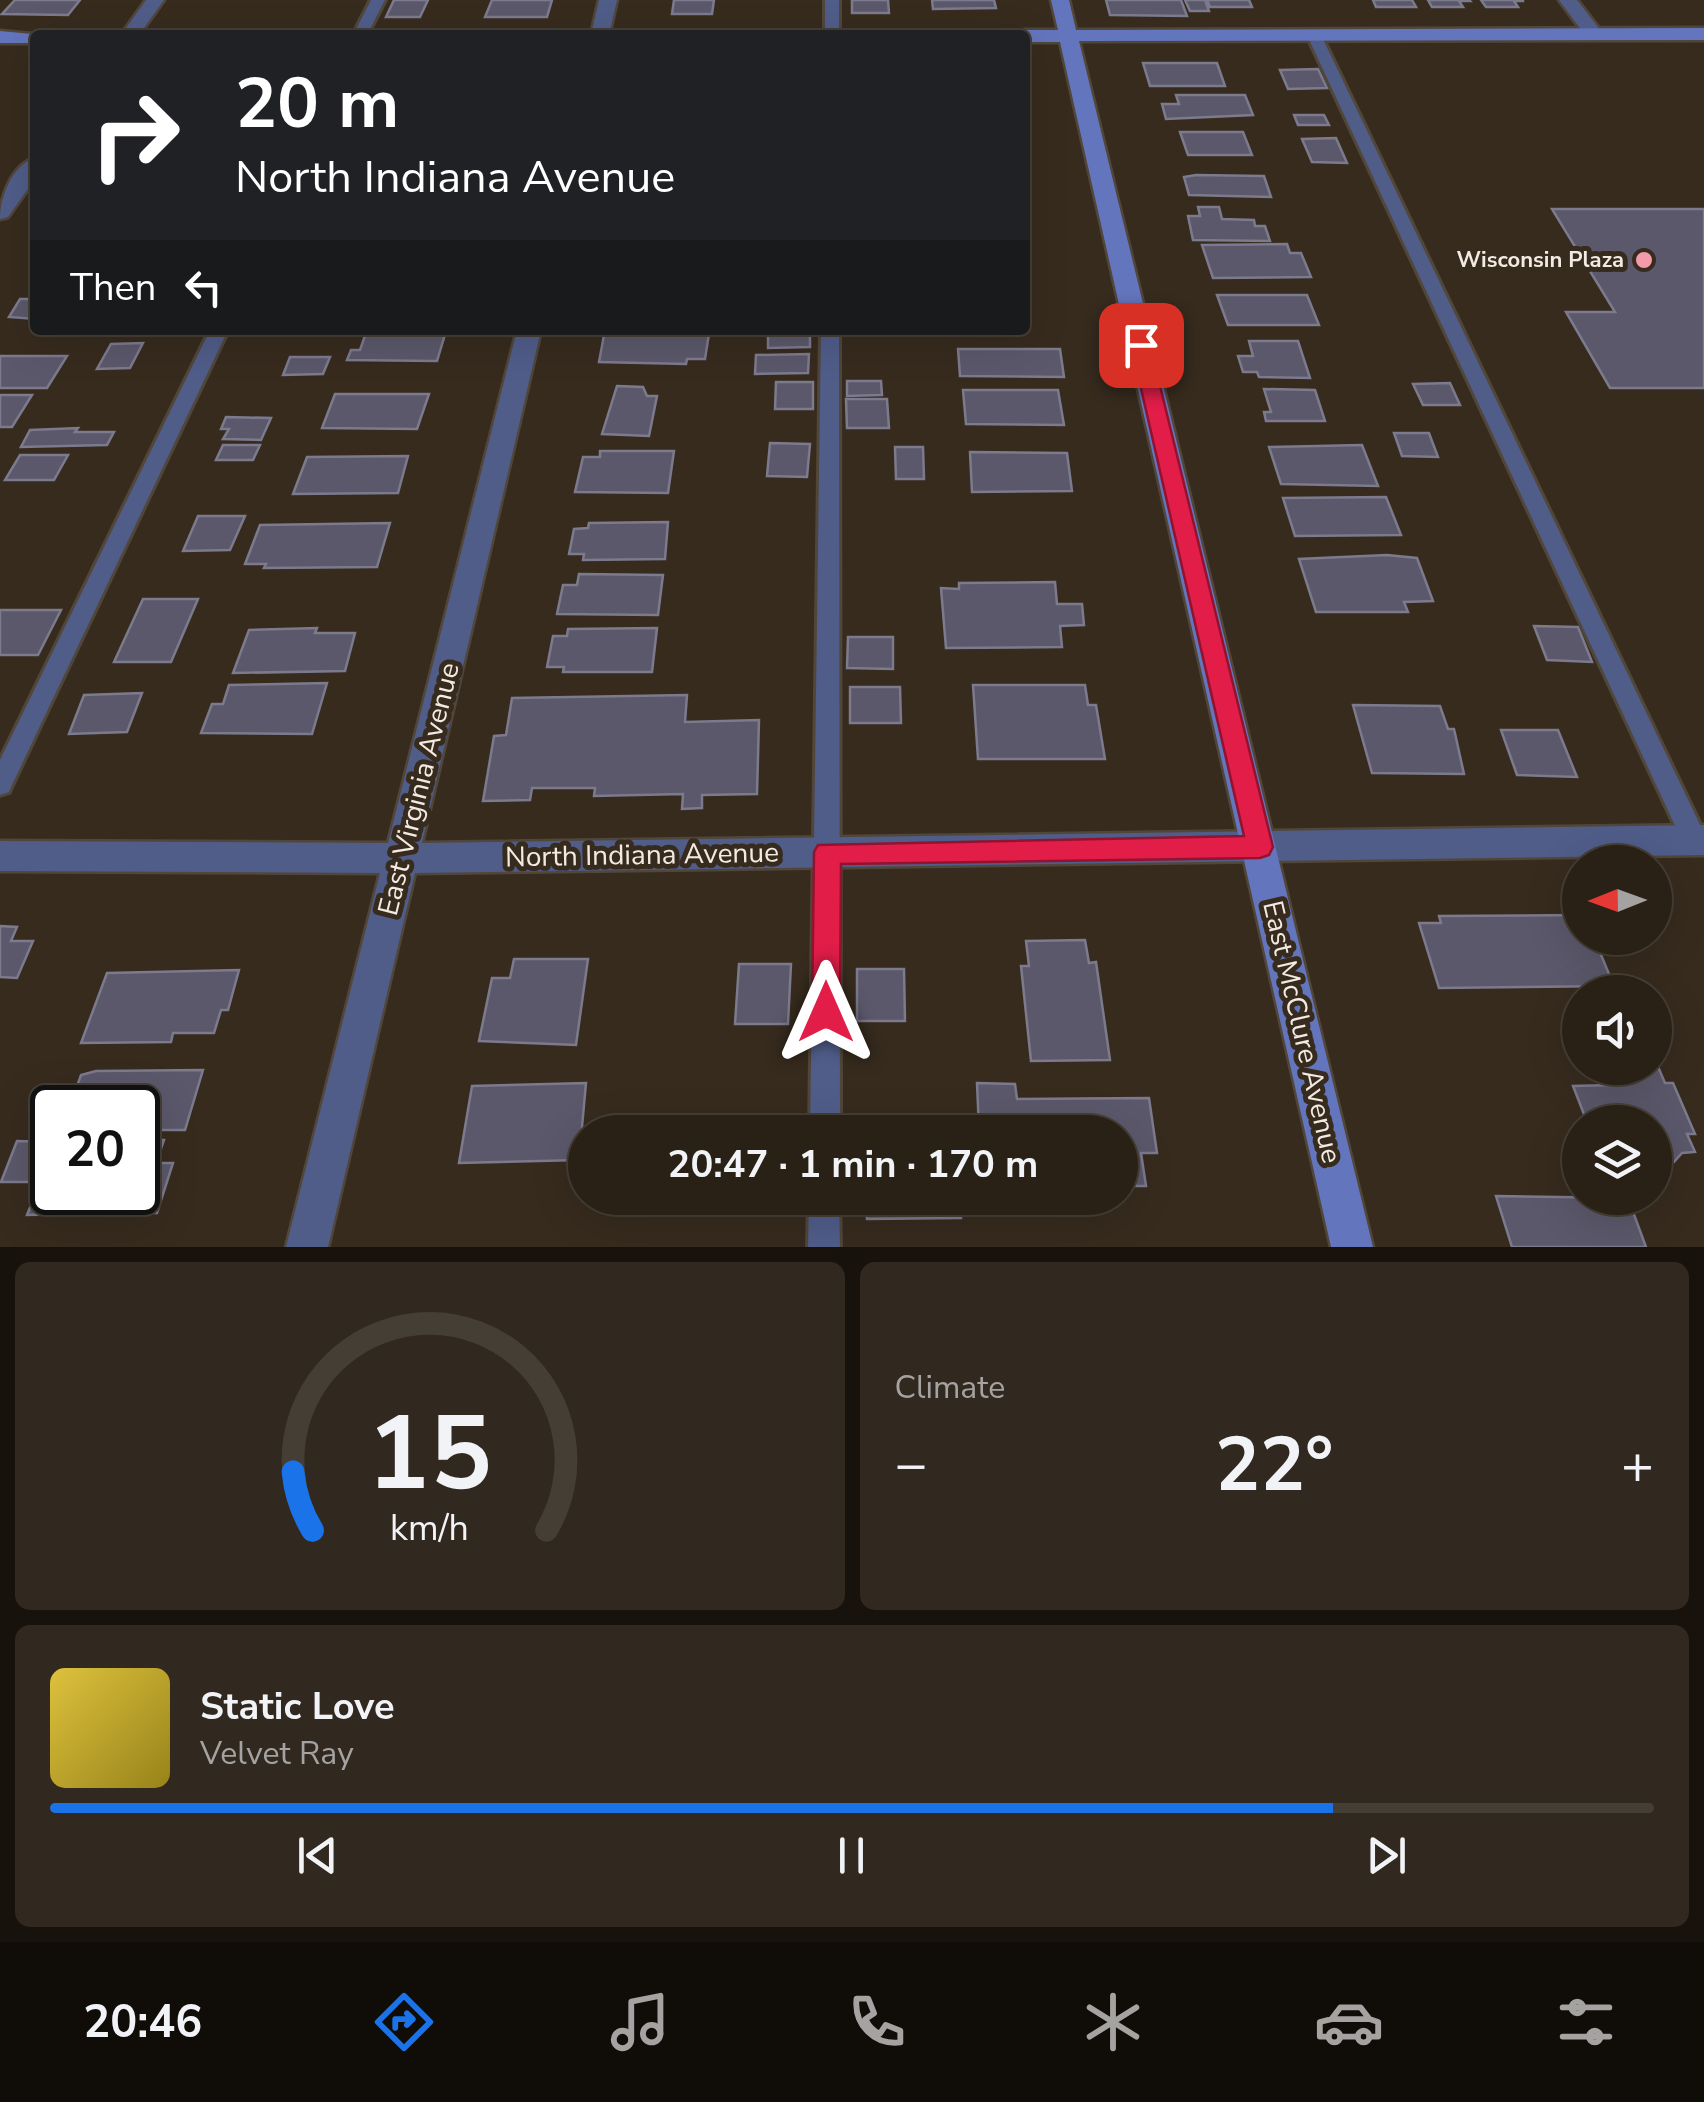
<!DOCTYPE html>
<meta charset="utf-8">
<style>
:root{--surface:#292016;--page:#31281f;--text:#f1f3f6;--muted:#a5a3a1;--line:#453e35;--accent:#1a73e8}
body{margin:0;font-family:"Nunito Sans",sans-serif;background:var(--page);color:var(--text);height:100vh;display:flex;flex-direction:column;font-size:38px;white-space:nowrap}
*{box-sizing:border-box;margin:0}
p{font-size:32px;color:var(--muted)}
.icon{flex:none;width:55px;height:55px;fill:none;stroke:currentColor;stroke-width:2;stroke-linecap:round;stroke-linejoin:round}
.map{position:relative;height:1247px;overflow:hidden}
.sheet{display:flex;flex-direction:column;gap:15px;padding:15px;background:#17120c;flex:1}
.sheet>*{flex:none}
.top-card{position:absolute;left:30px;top:30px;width:1000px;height:305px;border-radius:10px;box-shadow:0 10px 40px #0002,0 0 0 2px var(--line);background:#202124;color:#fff;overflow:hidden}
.needle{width:65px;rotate:269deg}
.controls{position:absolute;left:1562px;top:845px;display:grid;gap:20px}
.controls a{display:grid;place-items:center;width:110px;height:110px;border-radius:50%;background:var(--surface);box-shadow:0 10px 40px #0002,0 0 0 2px var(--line);font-size:50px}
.speed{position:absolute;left:30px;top:1085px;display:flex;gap:20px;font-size:50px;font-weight:700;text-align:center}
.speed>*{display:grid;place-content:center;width:130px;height:130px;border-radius:50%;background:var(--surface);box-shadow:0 10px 40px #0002,0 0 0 2px var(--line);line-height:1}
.speed .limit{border:5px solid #111;border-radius:15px;background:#fff;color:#111}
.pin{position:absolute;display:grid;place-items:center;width:85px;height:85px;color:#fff;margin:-42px;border-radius:20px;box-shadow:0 5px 15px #0006}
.me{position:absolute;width:110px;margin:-55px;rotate:0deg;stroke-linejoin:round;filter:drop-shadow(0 0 8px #0008)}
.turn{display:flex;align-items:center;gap:35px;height:210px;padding:0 40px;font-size:45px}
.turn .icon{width:130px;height:130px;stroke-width:2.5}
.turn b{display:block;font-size:70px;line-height:85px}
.then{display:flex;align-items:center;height:95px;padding:0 40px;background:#0003;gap:20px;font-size:38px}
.big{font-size:75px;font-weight:700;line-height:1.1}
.sheet .widget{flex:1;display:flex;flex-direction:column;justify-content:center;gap:15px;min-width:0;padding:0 35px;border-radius:15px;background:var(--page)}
.sheet .dial{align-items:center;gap:0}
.dial svg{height:260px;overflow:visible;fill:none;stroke:var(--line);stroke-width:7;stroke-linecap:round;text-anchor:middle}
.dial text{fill:var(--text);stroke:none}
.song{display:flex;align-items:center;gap:30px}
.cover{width:120px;height:120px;border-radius:15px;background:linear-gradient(135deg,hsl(50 70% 55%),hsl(50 70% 35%))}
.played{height:10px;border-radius:5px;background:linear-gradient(90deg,var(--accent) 80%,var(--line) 80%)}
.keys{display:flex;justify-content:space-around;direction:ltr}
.heat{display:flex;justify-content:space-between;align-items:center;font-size:55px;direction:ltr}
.sheet .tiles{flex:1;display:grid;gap:15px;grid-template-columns:1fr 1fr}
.widget:last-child{grid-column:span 2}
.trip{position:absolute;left:568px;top:1115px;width:570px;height:100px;border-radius:50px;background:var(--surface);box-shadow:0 10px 40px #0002,0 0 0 2px var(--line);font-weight:700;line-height:100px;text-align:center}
.menu{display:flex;height:160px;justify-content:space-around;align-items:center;background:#100d09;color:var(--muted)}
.menu .icon{width:70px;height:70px}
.menu .active{color:var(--accent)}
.menu b{font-size:45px;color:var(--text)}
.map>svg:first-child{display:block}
</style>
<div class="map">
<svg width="1704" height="1247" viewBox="0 0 1704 1247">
<rect width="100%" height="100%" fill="#372b1e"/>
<path fill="#5a586a" stroke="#7c7a8d" stroke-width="2.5" d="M15 0H80L68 15 2 14Z
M394 0H428L420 17H386Z
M492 0H552L547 17H485Z
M674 0H714L712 14H672Z
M852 0H888L889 13H852Z
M932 0H994L996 8 933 9Z
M1106 0H1181L1187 16 1110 15Z
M1185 0H1205L1209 11H1190Z
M1207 0H1249L1252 7H1210Z
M1373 0H1412L1416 7H1376Z
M1428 0H1469L1470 1H1459L1463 7H1432Z
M1481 0H1523V1H1514L1518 7H1486Z
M1143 63H1217L1225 86H1150Z
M1318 69 1327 88 1288 89 1280 70Z
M1176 95H1245L1253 115 1166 119 1162 104H1179Z
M1294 115H1324L1329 125H1298Z
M1180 132H1243L1252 155H1188Z
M1336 138 1347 163 1312 162 1302 139Z
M1196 175 1264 176 1271 197 1189 195 1184 177Z
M1198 207H1219L1222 219 1254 220 1255 226H1265L1270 241 1193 240 1188 216H1200Z
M1552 209H1704V388H1610L1566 312H1615Z
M1287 244 1290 253H1301L1311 277 1213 278 1202 245Z
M34 295 35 319 9 317 20 299H31Z
M1217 295H1307L1319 325H1228Z
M367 330H434L446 331 437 361 347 360 351 350H360Z
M768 330H810V347L768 348Z
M619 332 709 334 705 359H687L686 364 599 362 604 335Z
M1249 341H1298L1310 378 1259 377 1257 372H1243L1238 356H1253Z
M143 343 130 368 97 369 111 344Z
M958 349H1060L1064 377 960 376Z
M809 354 808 373 755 374 756 355Z
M0 356H67L47 388H0Z
M290 357H330L323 374 283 375Z
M847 381H881L882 395 847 396Z
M776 382H813V409H775Z
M1450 383 1460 405H1423L1413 384Z
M617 386 643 387 647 396H657L649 436 602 434Z
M1264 389 1315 390 1325 421H1266L1264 412H1271Z
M963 390H1058L1064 425 966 424Z
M335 394H429L417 429 322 428Z
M0 395H32L12 427H0Z
M846 399H887L889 428H847Z
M226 417 271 418 261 440 223 439 229 429H221Z
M78 428 75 432H114L107 445 21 447 30 430Z
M1394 433H1429L1438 457 1402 456Z
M770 443 810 444 807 477 767 476Z
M223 445H260L253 460H216Z
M1362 445 1378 486 1281 484 1269 447Z
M895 447H923L924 479H896Z
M600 451H674L668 493 575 492 583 457H600Z
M970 452 1067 453 1072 491 972 492Z
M20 455H68L54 480H5Z
M408 456 398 493 293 494 307 457Z
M1386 497 1401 535 1295 536 1283 498Z
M198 516H245L230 550 183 551Z
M668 522 665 559 583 560 584 554H569L574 529 588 528 589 523Z
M390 523 377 567 264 568 266 564H245L260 525Z
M1387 555 1417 558 1433 601 1404 602 1408 612H1316L1299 559Z
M579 574 663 575 658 615 557 614 563 585H577Z
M1055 582 1057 604H1082L1084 625 1060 626 1062 647 946 648 941 588 959 589V583Z
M143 599H198L171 662H114Z
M0 610H61L38 655H0Z
M1534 626 1578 627 1592 662 1547 660Z
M317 628 315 633H355L345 671 233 673 249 630Z
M657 628 652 672H563L564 667H547L553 636H567L568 629Z
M848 637H893V669L847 668Z
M327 683 312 734 201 733 212 704H223L229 685Z
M973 685H1085L1088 705H1096L1105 759H978Z
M850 687H900L901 723H850Z
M142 693 127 732 69 734 84 695Z
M687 695 685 722 759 720 757 794 702 795V808L682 809 683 794 594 796 595 788H532L530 800 483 801 494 736 506 735 512 698Z
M1353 705 1440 706 1448 729H1454L1464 774 1372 773Z
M1501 730H1558L1577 777 1517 775Z
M1580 915V938H1594L1614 986 1439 988 1419 923H1441L1439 916Z
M0 926 17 927 11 941H33L17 978 0 977Z
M1085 940 1089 963 1096 962 1110 1060 1031 1061 1021 966H1029L1026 941Z
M514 959H588L576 1045 479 1041 492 978H510Z
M739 964H791L788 1024H735Z
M857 969H904L905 1021H857Z
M239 970 228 1010H221L214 1033H173L171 1042 81 1043 107 973Z
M1656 1062 1665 1083H1673L1695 1134H1687L1695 1152 1682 1153 1674 1162 1655 1158V1122H1587L1573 1086 1612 1085 1605 1068H1655Z
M203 1070 185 1130H138V1108H83L86 1099 72 1100 81 1075 96 1071Z
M586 1083 579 1160 459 1163 472 1086Z
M977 1083 1015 1084 1017 1099 1149 1098 1157 1153H1141L1146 1186H1120V1132L979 1130Z
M138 1140H164L156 1163H173L157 1213 27 1215 40 1182H1L17 1141 52 1142V1192H138Z
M1496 1196 1628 1198 1646 1247H1512Z
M720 1198H794V1213L719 1214Z
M866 1198H960L961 1218 867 1219Z"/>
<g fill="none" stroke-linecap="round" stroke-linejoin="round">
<defs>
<path id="lane" d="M371 0H385L367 35H353Z
M825 0H839V35H825Z
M1309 32 1321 35 1704 833 1703 847 1694 850 1685 847 1307 35Z
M210 330H228L12 785 9 792 0 795V760Z
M821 330H839L840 1132H810Z
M809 1198H839L840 1247H808Z"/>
<path id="street" d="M146 0H164L139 35H121Z
M599 0H617L609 35H591Z
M1559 0H1577L1604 35 1602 39H1588Z
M35 158V179L8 217 0 219C0 197 12 165 35 158Z
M517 330H541L422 843 1704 825V855L415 873 328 1247H286L380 873 0 871V841L388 843Z"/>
<path id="secondary" d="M1051 0H1069L1076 30 1704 28V40L1079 41 1373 1247H1331L1060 42H1025V35H1016L1025 30H1058Z
M0 31 43 35H35V43H0Z"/>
</defs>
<use href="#lane" stroke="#51463a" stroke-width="6"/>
<use href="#street" stroke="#51463a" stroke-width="5"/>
<use href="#secondary" stroke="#51463a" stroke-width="5"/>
<use href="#lane" fill="#505d89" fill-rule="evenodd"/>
<use href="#street" fill="#505d89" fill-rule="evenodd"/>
<use href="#secondary" fill="#6375bd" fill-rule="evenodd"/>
</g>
<path fill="#e11d48" stroke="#92132f" stroke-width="2.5" d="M1134 341 1150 345 1273 847 1269 855 1260 858 841 864 840 1012 836 1022 826 1026 816 1022 812 1012 814 852 818 845 1244 836 1131 345Z"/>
<circle fill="#f39aab" stroke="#372b1e" stroke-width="4" cx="1644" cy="260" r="10"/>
<g text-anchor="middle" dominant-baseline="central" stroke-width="10" stroke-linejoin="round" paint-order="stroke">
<g font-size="22" font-weight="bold" fill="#f3ebe3" stroke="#372b1e" text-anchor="end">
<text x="1624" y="260">Wisconsin Plaza</text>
</g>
<g font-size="28" fill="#f3ebe3" stroke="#372b1e">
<text transform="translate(419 789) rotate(-76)">East Virginia Avenue</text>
<text transform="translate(642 855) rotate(-1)">North Indiana Avenue</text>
<text transform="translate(1302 1032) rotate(77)">East McClure Avenue</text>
</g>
</g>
</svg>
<div class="controls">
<a><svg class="needle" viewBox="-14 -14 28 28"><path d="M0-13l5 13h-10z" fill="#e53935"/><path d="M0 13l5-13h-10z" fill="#a5a3a1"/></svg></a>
<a><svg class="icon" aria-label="sound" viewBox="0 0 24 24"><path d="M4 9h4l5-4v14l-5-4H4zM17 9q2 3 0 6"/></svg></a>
<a><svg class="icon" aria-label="layers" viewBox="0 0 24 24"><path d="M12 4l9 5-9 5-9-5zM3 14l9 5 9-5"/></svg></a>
</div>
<div class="speed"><div class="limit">20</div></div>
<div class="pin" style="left:1141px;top:345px;background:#d93025"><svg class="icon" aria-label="arrive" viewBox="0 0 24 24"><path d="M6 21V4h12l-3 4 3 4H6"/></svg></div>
<svg class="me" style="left:826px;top:1012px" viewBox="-20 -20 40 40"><path d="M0-17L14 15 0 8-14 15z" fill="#e11d48" stroke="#fff" stroke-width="4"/></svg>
<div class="trip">20:47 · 1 min · 170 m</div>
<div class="top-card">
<div class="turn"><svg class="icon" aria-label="right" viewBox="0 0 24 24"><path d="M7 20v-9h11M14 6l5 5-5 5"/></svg><div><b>20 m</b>North Indiana Avenue</div></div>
<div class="then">Then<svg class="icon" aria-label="left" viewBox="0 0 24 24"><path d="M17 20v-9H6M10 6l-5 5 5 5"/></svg></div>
</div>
</div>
<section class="sheet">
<div class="tiles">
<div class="widget dial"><svg viewBox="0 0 100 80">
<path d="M14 69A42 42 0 1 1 86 69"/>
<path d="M14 69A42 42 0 0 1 8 51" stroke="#1a73e8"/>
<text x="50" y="56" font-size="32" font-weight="700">15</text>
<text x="50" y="72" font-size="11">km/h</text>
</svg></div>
<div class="widget"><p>Climate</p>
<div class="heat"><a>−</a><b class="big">22°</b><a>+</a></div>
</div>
<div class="widget">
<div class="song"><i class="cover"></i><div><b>Static Love</b><p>Velvet Ray</p></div></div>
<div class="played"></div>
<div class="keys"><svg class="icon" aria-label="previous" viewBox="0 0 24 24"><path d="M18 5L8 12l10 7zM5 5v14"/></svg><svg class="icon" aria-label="pause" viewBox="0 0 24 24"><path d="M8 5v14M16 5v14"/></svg><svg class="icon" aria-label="next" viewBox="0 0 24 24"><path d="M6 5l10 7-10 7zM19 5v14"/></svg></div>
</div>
</div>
</section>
<nav class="menu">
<b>20:46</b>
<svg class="icon active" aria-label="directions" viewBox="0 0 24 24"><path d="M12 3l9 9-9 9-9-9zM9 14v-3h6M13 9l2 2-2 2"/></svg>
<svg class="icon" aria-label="music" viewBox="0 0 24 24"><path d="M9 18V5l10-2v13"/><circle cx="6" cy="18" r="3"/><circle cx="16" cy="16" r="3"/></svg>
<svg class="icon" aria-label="phone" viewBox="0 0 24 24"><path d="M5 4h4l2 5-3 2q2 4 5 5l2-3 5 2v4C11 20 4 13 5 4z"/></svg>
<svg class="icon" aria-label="climate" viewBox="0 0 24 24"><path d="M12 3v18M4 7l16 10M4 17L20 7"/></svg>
<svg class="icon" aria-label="car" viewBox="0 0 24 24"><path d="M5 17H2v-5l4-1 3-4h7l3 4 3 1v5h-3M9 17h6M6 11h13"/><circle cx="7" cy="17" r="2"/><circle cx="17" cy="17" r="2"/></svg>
<svg class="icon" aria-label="filters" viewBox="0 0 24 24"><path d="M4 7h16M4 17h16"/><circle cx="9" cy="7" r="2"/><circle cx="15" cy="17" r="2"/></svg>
</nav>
